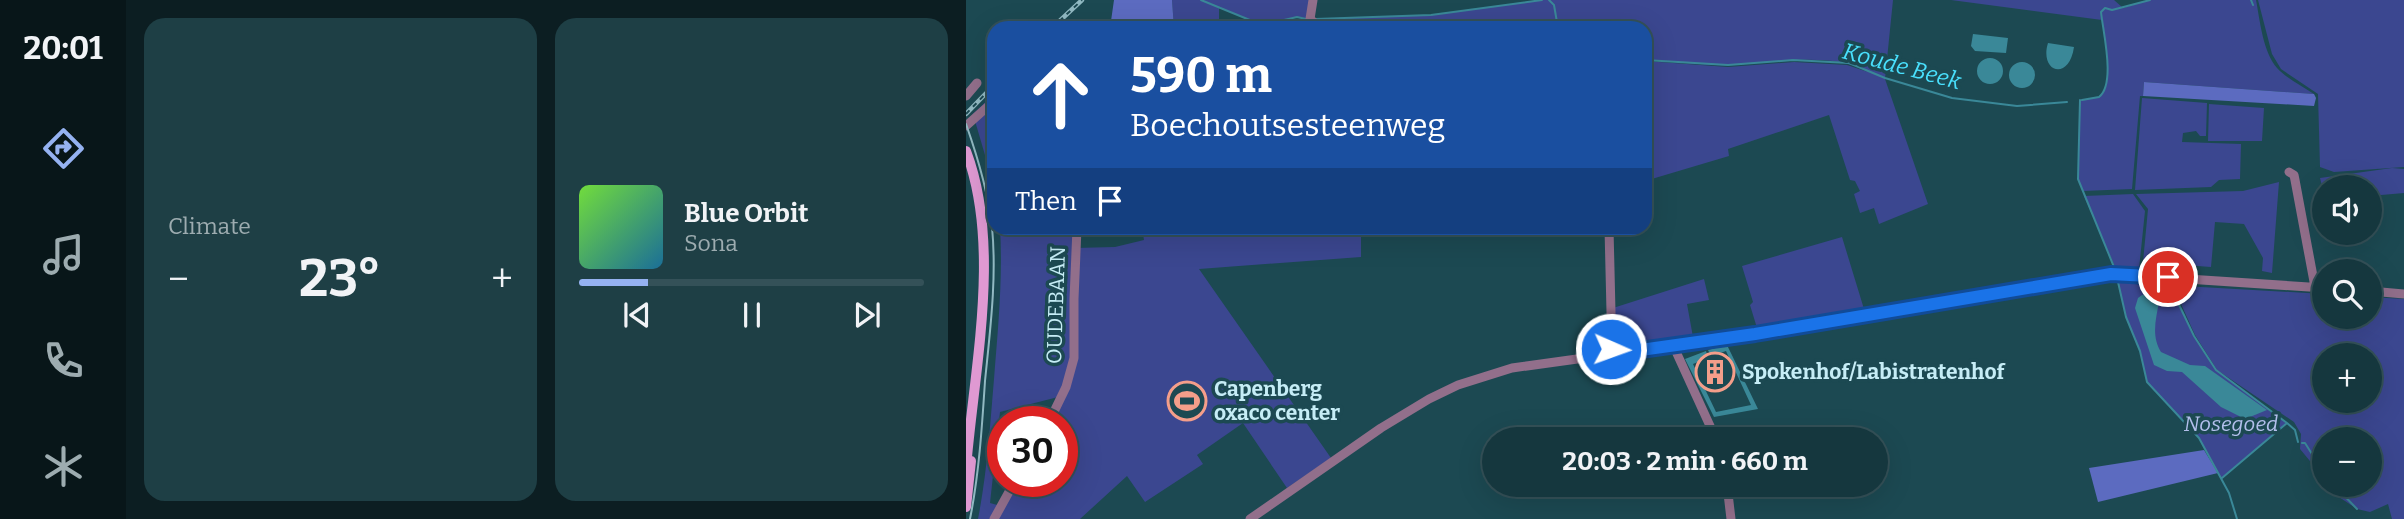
<!DOCTYPE html>
<meta charset="utf-8">
<style>
:root{--surface:#15373e;--page:#1e3f45;--text:#f1f3f6;--muted:#9dacb0;--line:#345158;--accent:#95b2f1}
body{margin:0;font-family:Bitter,serif;background:var(--page);color:var(--text);height:100vh;display:flex;flex-direction:column;font-size:26px;white-space:nowrap}
*{box-sizing:border-box;margin:0}
p{font-size:23px;color:var(--muted)}
.icon{flex:none;width:38px;height:38px;fill:none;stroke:currentColor;stroke-width:2;stroke-linecap:round;stroke-linejoin:round}
.map{position:relative;flex:1;overflow:hidden}
.side{display:flex;flex-direction:column;gap:18px;padding:18px;background:#0c1e22;width:840px}
.side>*{flex:none}
.guide{position:absolute;left:21px;top:21px;width:665px;height:214px;border-radius:21px;box-shadow:0 7px 28px #0002,0 0 0 2px var(--line);background:#1a4fa0;color:#fff;overflow:hidden}
.buttons{position:absolute;left:1346px;top:175px;display:grid;gap:14px}
.buttons a{display:grid;place-items:center;width:70px;height:70px;border-radius:50%;background:var(--surface);box-shadow:0 7px 28px #0002,0 0 0 2px var(--line);font-size:35px}
.speed{position:absolute;left:21px;top:406px;display:flex;gap:14px;font-size:35px;font-weight:700;text-align:center}
.speed>*{display:grid;place-content:center;width:91px;height:91px;border-radius:50%;background:var(--surface);box-shadow:0 7px 28px #0002,0 0 0 2px var(--line);line-height:1}
.speed .limit{border:10px solid #d22;background:#fff;color:#111}
.pin{position:absolute;display:grid;place-items:center;width:60px;height:60px;color:#fff;margin:-30px;border:4px solid #fff;border-radius:50%;box-shadow:0 2px 7px #0007}
.me{position:absolute;width:77px;margin:-38px;rotate:92deg;stroke-linejoin:round;filter:drop-shadow(0 0 5px #0008)}
.turn{display:flex;align-items:center;gap:24px;height:147px;padding:0 28px;font-size:32px}
.turn .icon{width:91px;height:91px;stroke-width:2.5}
.turn b{display:block;font-size:49px;line-height:60px}
.then{display:flex;align-items:center;height:66px;padding:0 28px;background:#0003;gap:14px;font-size:26px}
.big{font-size:52px;font-weight:700;line-height:1.1}
.side .widget{flex:1;display:flex;flex-direction:column;justify-content:center;gap:10px;min-width:0;padding:0 24px;border-radius:21px;background:var(--page)}
.song{display:flex;align-items:center;gap:21px}
.cover{width:84px;height:84px;border-radius:10px;background:linear-gradient(135deg,hsl(100 70% 55%),hsl(200 70% 35%))}
.played{height:7px;border-radius:4px;background:linear-gradient(90deg,var(--accent) 20%,var(--line) 20%)}
.keys{display:flex;justify-content:space-around;direction:ltr}
.heat{display:flex;justify-content:space-between;align-items:center;font-size:38px;direction:ltr}
.side .tiles{flex:1;display:grid;gap:18px;grid-template-columns:repeat(2,1fr)}
.trip{position:absolute;left:516px;top:427px;width:406px;height:70px;border-radius:35px;background:var(--surface);box-shadow:0 7px 28px #0002,0 0 0 2px var(--line);font-weight:700;line-height:70px;text-align:center}
main{display:flex;flex:1;min-height:0}
.dock{display:flex;flex-direction:column;width:126px;justify-content:space-around;align-items:center;background:#081619;color:var(--muted)}
.dock .icon{width:49px;height:49px}
.dock .current{color:var(--accent)}
.dock b{font-size:32px;color:var(--text)}
.map>svg:first-child{display:block}
</style>
<main>
<nav class="dock">
<b>20:01</b>
<svg class="icon current" aria-label="directions" viewBox="0 0 24 24"><path d="M12 3l9 9-9 9-9-9zM9 14v-3h6M13 9l2 2-2 2"/></svg>
<svg class="icon" aria-label="music" viewBox="0 0 24 24"><path d="M9 18V5l10-2v13"/><circle cx="6" cy="18" r="3"/><circle cx="16" cy="16" r="3"/></svg>
<svg class="icon" aria-label="phone" viewBox="0 0 24 24"><path d="M5 4h4l2 5-3 2q2 4 5 5l2-3 5 2v4C11 20 4 13 5 4z"/></svg>
<svg class="icon" aria-label="climate" viewBox="0 0 24 24"><path d="M12 3v18M4 7l16 10M4 17L20 7"/></svg>
</nav>
<section class="side">
<div class="tiles">
<div class="widget"><p>Climate</p>
<div class="heat"><a>−</a><b class="big">23°</b><a>+</a></div>
</div>
<div class="widget">
<div class="song"><i class="cover"></i><div><b>Blue Orbit</b><p>Sona</p></div></div>
<div class="played"></div>
<div class="keys"><svg class="icon" aria-label="previous" viewBox="0 0 24 24"><path d="M18 5L8 12l10 7zM5 5v14"/></svg><svg class="icon" aria-label="pause" viewBox="0 0 24 24"><path d="M8 5v14M16 5v14"/></svg><svg class="icon" aria-label="next" viewBox="0 0 24 24"><path d="M6 5l10 7-10 7zM19 5v14"/></svg></div>
</div>
</div>
</section>
<div class="map">
<svg width="1438" height="519" viewBox="0 0 1438 519">
<rect width="100%" height="100%" fill="#1c4952"/>
<path fill="#3b4790" fill-rule="evenodd" d="M206 0H347L344 19 331 17 296 25 253 8V28H208Z
M576 0H927L919 79 962 204 913 224 908 208 894 213 888 194 894 191 889 181 884 180 863 115 762 149 763 156 679 181V61L762 67 828 62 881 65 902 72C865 51 807 63 765 65 737 66 707 61 679 60V28H366L369 18 465 15Z
M985 0H1148L1157 8 1184 0H1290C1294 21 1297 52 1311 68 1320 78 1336 86 1348 94L1178 82 1177 96H1174L1166 189 1117 191 1112 179 1114 100 1133 97C1150 84 1138 40 1136 20Z
M1292 0H1438V167L1368 172 1354 167 1352 94 1315 69 1306 54Z
M28 94V186L7 114Z
M1176 98 1241 103 1240 136H1234L1230 131 1217 133 1216 142 1275 144 1274 179 1253 180 1245 187 1169 190Z
M1243 104 1298 108 1296 141H1242Z
M1426 168 1438 169V193L1404 196 1406 216 1404 217V187H1358V194L1354 178Z
M1313 182 1306 273 1296 271 1297 258 1278 224 1249 222 1245 267 1177 262 1182 209 1170 194 1277 191Z
M1167 194 1179 211 1173 269 1149 267 1118 196Z
M34 228 110 231 109 248 149 247 178 240 176 228H395V257L233 269 365 458 321 488 277 423 231 455 237 464 179 502 161 476 114 519H12C21 473 24 426 28 379 32 329 37 278 34 228ZM96 396 83 422H96V481H49L35 506 24 503 34 412Z
M876 237 898 309 791 328 784 305 787 302 776 266Z
M738 279 743 300 721 304 727 337 650 348 647 345V308Z
M1152 282 1205 288 1228 336 1250 370 1321 423 1255 479 1233 438 1181 382 1174 351 1160 317Z
M1217 286 1358 294V317H1404V297L1438 299V519H1426L1422 504 1404 512 1391 509 1373 497 1364 485H1404V439H1358V478L1334 449 1335 434 1328 422 1251 370 1229 335 1211 295ZM1358 355H1404V401H1358Z"/>
<path fill="#5c6bc0" d="M148 0H206L208 28H144Z
M1178 82 1348 94 1350 98 1348 106 1177 96Z
M1238 450 1252 473 1132 502 1123 468Z"/>
<path fill="#3a8898" d="M1007 34 1042 38 1040 53 1009 51 1005 46Z
M1082 43 1108 47C1103 82 1073 72 1082 43Z
M1011 71a13 13 0 1 1 26 0a13 13 0 1 1-26 0Z
M1043 75a13 13 0 1 1 26 0a13 13 0 1 1-26 0Z
M1176 295H1186L1193 302C1190 319 1185 336 1195 352L1224 365 1239 366 1301 410 1279 419 1255 407 1216 372 1201 371 1188 365 1169 308 1172 298Z
M761 345 792 409 748 417 719 359 740 351 742 358 727 364 750 412 785 405 760 351 745 356 742 350Z"/>
<g fill="none" stroke-linecap="round" stroke-linejoin="round">
<path stroke="#3a8898" stroke-width="2" d="M235 0 296 25 331 17 340 19
M583 0 588 5 592 28
M1285 0 1287 5
M349 19 465 15 576 0
M679 60 762 65 827 60 883 63 919 78 986 98 1051 106 1101 102
M1114 100 1112 179 1148 267
M1116 100 1133 97C1150 84 1137 32 1135 12L1139 8 1146 10 1184 0
M1152 282 1160 317 1174 351 1181 382 1233 438 1263 493 1271 519
M1205 288 1228 336 1250 370 1321 423
M1336 443H1339L1358 473
M1256 478 1321 423 1329 430 1332 442
M1368 485 1391 509"/>
<path stroke="#926f8b" stroke-width="9" d="M347 0 344 19 355 28
M0 96 11 83
M0 126 28 101
M1323 172 1328 175 1329 180 1349 287
M643 228 646 354
M1404 291 1438 294
M707 345 750 439
M83 422 100 387 108 358V299L111 228
M761 485 765 519
M28 519 49 481
M284 519 415 428 463 399 492 385 546 368 748 340 1145 274 1358 288"/>
<path stroke="#df99d2" stroke-width="10" d="M0 151C36 246 8 369 0 468
M0 507 5 461"/>
<path stroke="#91b9c2" stroke-width="2" d="M0 124C12 158 22 191 26 227 31 278 24 331 19 381 16 427 13 474 4 519"/>
<defs>
<path id="rail" d="M86 28 116 0
M0 114 28 85"/>
</defs>
<use href="#rail" stroke="#91b9c2" stroke-width="4.5"/>
<use href="#rail" stroke="#1c4952" stroke-width="2" stroke-dasharray="5" stroke-linecap="butt"/>
</g>
<g fill="none" stroke-linecap="round" stroke-linejoin="round">
<defs>
<path id="route" d="M645 349 646 354 789 334 1145 274 1202 277"/>
</defs>
<use href="#route" stroke="#114b97" stroke-width="18"/>
<use href="#route" stroke="#1a73e8" stroke-width="12"/>
</g>
<defs>
<symbol id="building-ring" viewBox="-11 -11 22 22"><circle r="9.5" fill="#1c4952" stroke="#f49e8a" stroke-width="1.5"/><path d="M-4-6H4V6H1V3H-1V6H-4ZM-2.5-4.3h1.7v1.8h-1.7ZM.8-4.3h1.7v1.8H.8ZM-2.5-1h1.7V.8h-1.7ZM.8-1h1.7V.8H.8Z" fill="#f49e8a"/></symbol>
<symbol id="stadium-ring" viewBox="-11 -11 22 22"><circle r="9.5" fill="#1c4952" stroke="#f49e8a" stroke-width="1.5"/><path d="M0-5a6.5 5 0 1 0 0 10a6.5 5 0 1 0 0-10ZM-3.5-1.8h7v3.6h-7Z" fill="#f49e8a"/></symbol>
</defs>
<g fill-rule="evenodd">
<use href="#building-ring" x="727" y="350" width="44" height="44"/>
<use href="#stadium-ring" x="199" y="379" width="44" height="44"/>
</g>
<g text-anchor="middle" dominant-baseline="central" stroke-width="7" stroke-linejoin="round" paint-order="stroke">
<g font-size="21" fill="#c6edf6" stroke="#1c4952">
<text transform="translate(90 305) rotate(-88)">OUDEBAAN</text>
</g>
<g font-size="21" font-weight="bold" fill="#c6edf6" stroke="#1c4952" text-anchor="start">
<text x="776" y="372">Spokenhof/Labistratenhof</text>
<text x="248" y="389">Capenberg<tspan x="248" dy="24">oxaco center</tspan></text>
</g>
<g font-size="21" font-style="italic" fill="#b3bfec" stroke="#1c4952">
<text x="1265" y="424">Nosegoed</text>
</g>
<g font-size="23" font-style="italic" fill="#49e0fd" stroke="#1c4952">
<text transform="translate(936 66) rotate(15)">Koude Beek</text>
</g>
</g>
</svg>
<div class="buttons">
<a><svg class="icon" aria-label="sound" viewBox="0 0 24 24"><path d="M4 9h4l5-4v14l-5-4H4zM17 9q2 3 0 6"/></svg></a>
<a><svg class="icon" aria-label="search" viewBox="0 0 24 24"><circle cx="10" cy="10" r="6"/><path d="M15 15l6 6"/></svg></a>
<a>+</a>
<a>−</a>
</div>
<div class="speed"><div class="limit">30</div></div>
<div class="pin" style="left:1202px;top:277px;background:#d93025"><svg class="icon" aria-label="arrive" viewBox="0 0 24 24"><path d="M6 21V4h12l-3 4 3 4H6"/></svg></div>
<svg class="me" style="left:645px;top:349px" viewBox="-20 -20 40 40"><circle r="17" fill="#1a73e8" stroke="#fff" stroke-width="3"/><path d="M0-11L8 9 0 5-8 9z" fill="#fff"/></svg>
<div class="trip">20:03 · 2 min · 660 m</div>
<div class="guide">
<div class="turn"><svg class="icon" aria-label="ahead" viewBox="0 0 24 24"><path d="M12 20V5M6 11l6-6 6 6"/></svg><div><b>590 m</b>Boechoutsesteenweg</div></div>
<div class="then">Then<svg class="icon" aria-label="arrive" viewBox="0 0 24 24"><path d="M6 21V4h12l-3 4 3 4H6"/></svg></div>
</div>
</div>
</main>
